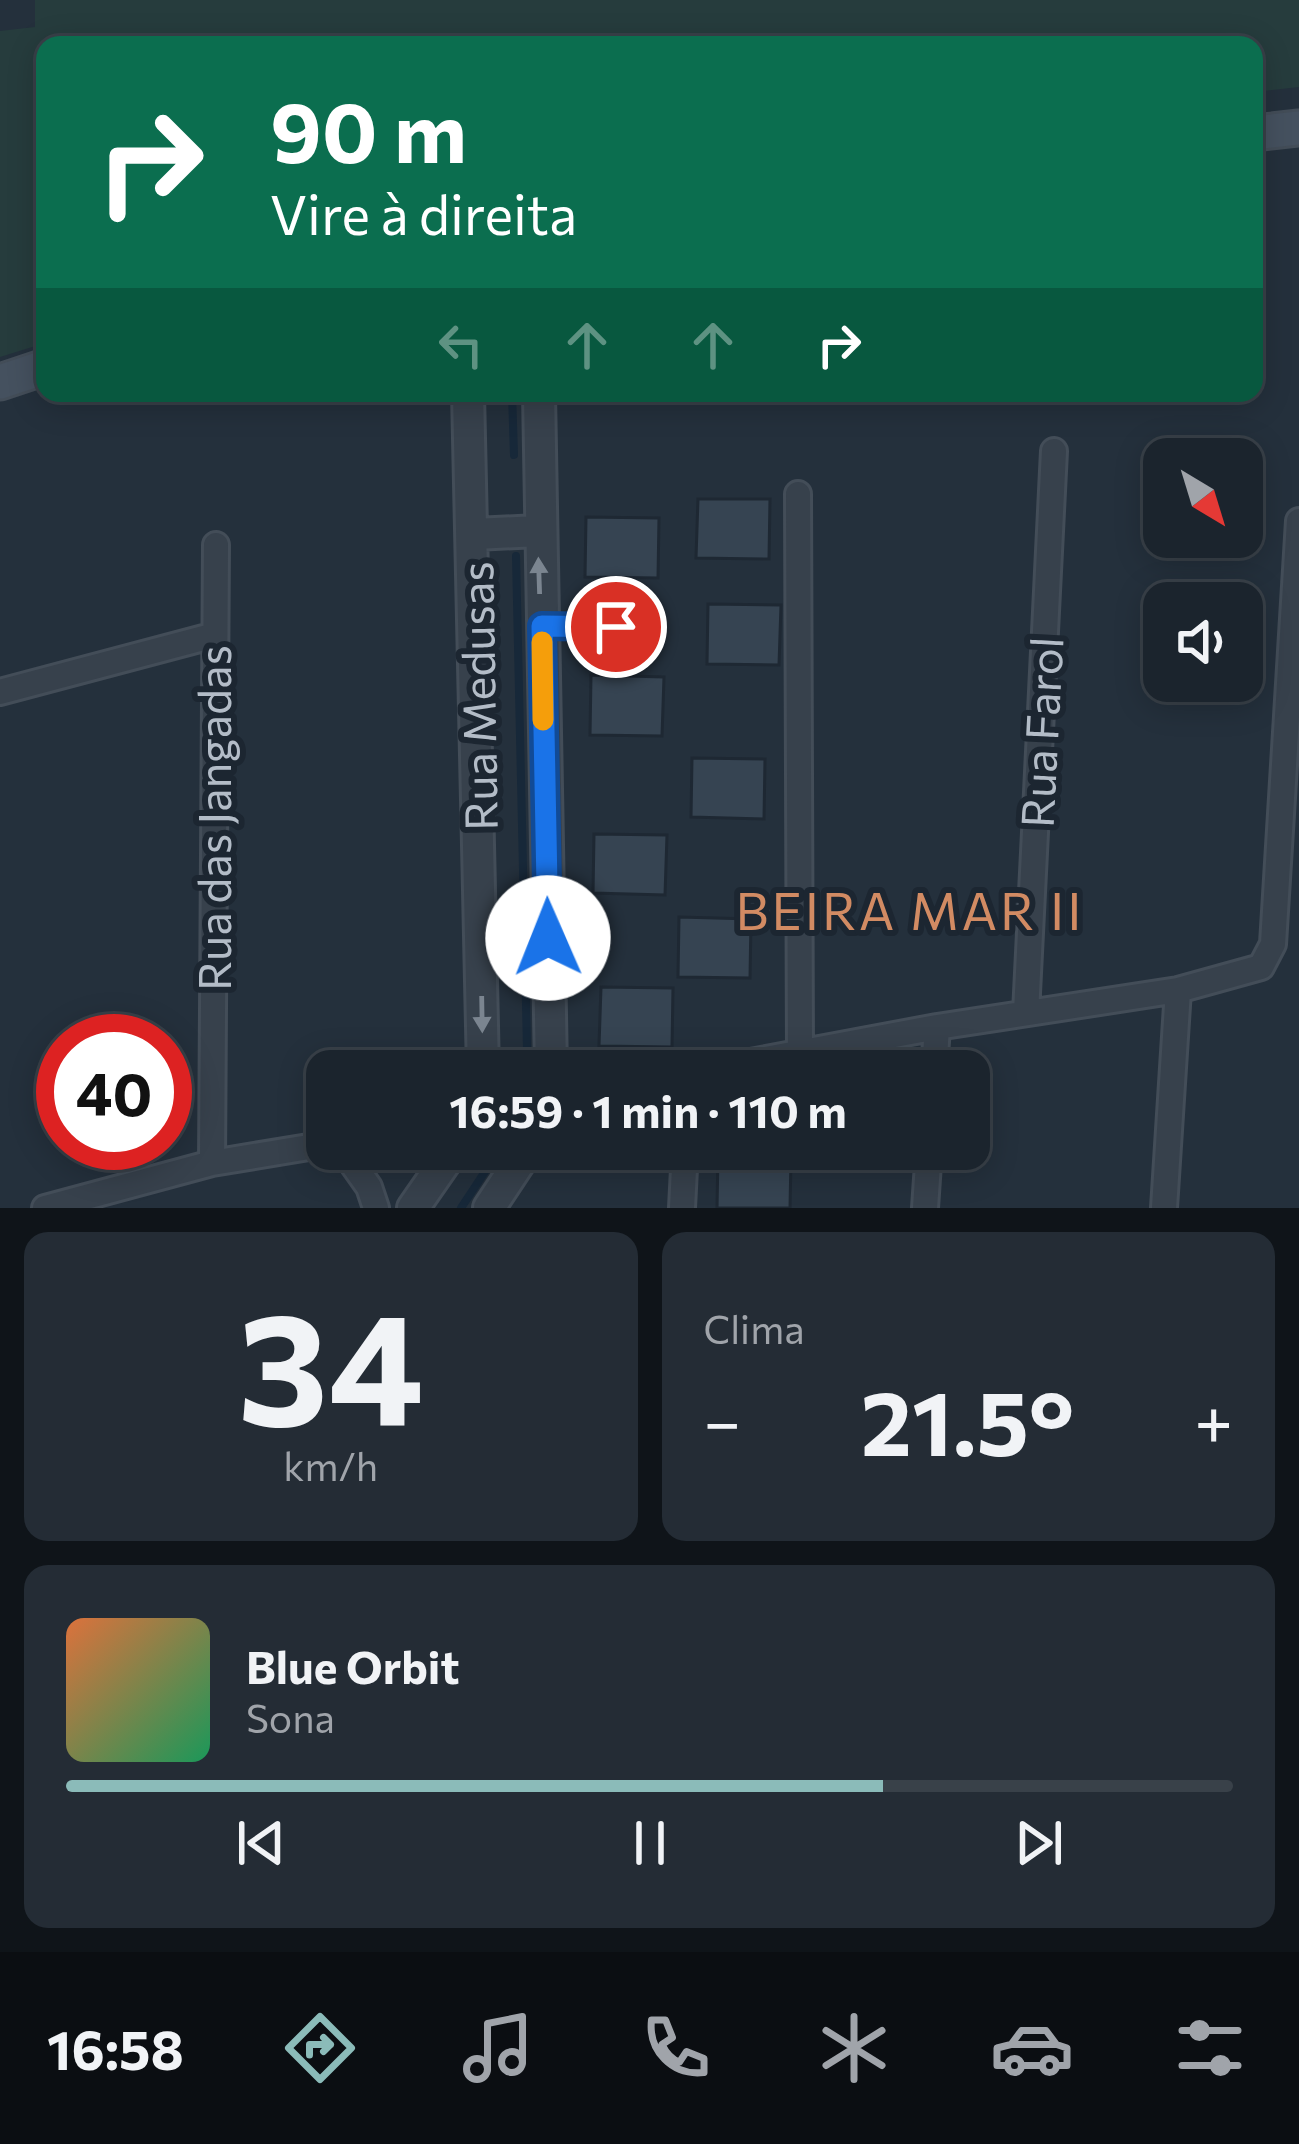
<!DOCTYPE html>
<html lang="pt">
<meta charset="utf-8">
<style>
:root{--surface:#1b242d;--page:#242c35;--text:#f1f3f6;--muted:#a0a4aa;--line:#394149;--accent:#8bbbb9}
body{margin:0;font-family:Commissioner,sans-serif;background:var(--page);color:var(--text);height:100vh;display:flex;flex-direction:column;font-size:45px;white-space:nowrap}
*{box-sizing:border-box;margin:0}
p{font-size:39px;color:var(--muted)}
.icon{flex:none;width:66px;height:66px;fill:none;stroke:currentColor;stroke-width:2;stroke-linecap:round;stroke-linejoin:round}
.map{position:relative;height:1208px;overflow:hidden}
.panel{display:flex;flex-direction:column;gap:24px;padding:24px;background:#0f1419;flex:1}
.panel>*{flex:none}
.banner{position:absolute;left:36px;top:36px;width:1227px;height:366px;border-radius:24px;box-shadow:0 6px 30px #0003,0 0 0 3px var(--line);background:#0b6e4f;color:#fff;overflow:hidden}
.needle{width:78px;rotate:142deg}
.buttons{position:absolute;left:1143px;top:438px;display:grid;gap:24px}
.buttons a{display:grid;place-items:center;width:120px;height:120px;border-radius:24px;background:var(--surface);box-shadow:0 6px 30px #0003,0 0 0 3px var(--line);font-size:60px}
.speed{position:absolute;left:36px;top:1014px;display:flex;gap:24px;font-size:60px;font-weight:700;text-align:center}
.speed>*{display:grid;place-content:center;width:156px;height:156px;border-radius:50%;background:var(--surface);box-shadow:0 6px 30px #0003,0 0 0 3px var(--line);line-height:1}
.speed .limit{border:18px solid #d22;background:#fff;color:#111}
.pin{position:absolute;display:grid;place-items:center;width:102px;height:102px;color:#fff;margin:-51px;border:6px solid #fff;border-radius:50%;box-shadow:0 3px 12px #0007}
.me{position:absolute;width:132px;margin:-66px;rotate:359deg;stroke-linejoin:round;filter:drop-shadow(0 0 9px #0008)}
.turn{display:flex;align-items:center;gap:42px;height:252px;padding:0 36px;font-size:54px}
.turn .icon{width:156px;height:156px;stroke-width:2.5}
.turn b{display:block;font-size:84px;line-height:102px}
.lanes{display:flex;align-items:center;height:114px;padding:0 36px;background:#0003;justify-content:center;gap:60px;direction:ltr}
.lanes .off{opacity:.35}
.big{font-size:90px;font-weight:700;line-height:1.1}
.panel .widget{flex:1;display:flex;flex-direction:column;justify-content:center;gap:18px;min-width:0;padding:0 42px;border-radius:24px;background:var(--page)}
.panel .dial{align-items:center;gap:0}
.dial b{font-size:156px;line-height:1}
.song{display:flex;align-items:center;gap:36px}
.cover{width:144px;height:144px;border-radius:18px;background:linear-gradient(135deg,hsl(20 70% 55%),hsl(150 70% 35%))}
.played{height:12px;border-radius:6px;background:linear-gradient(90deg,var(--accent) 70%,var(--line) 70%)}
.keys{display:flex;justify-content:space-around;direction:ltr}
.heat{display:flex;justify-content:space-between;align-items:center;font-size:66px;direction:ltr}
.panel .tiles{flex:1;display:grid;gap:24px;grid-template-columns:1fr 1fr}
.widget:last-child{grid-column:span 2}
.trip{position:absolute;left:306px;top:1050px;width:684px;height:120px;border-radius:24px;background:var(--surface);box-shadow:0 6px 30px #0003,0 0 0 3px var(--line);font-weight:700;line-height:120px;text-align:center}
.dock{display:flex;height:192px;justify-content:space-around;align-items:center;background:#0b0e12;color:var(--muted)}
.dock .icon{width:84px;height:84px}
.dock .active{color:var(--accent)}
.dock b{font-size:54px;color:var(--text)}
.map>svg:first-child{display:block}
</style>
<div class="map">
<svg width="1299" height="1208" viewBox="0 0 1299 1208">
<rect width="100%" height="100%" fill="#24303c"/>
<path fill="#263c3d" d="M35 0H1299V87L1254 92V45H45V343L0 357V31L35 27Z"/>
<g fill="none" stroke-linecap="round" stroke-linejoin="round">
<path stroke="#172839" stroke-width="8" d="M512 393 514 455
M516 556 527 1048 521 1071
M461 1208 500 1149"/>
</g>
<path fill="#364452" stroke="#1e2833" stroke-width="3" d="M698 499H770L769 559 696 558Z
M586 517 659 518 658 578 585 577Z
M708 604 781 605 779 665 707 664Z
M591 675 664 677 662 736 590 735Z
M692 758 765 759 764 819 691 817Z
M594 834 667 835 665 895 593 893Z
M679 917 751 919 750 978 678 977Z
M601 987 673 988 672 1047 599 1046Z
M816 1149H888V1164L815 1163Z
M718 1156 791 1158 790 1208H717Z"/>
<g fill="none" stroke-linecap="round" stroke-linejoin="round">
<defs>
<path id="service" d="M543 626 653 628"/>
<path id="minor" d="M798 494 800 1053
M0 692 211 636
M1026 1013 1054 451
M702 1071 937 1027 1178 990 1261 967 1273 944 1299 521
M934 1071 937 1027
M342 1149 369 1187 376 1208
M212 1163 216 545
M45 1208 212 1163 327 1144
M682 1208 685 1149
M925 1208 929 1149
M1164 1208 1178 990"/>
<path id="tertiary" d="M468 393 483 1071
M539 393 551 1071
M475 534 538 531
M413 1208 454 1149
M489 1208 528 1149"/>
<path id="secondary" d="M1254 133 1299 128
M0 382 45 367"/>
</defs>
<use href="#service" stroke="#434d58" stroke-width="18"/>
<use href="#minor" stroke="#434d58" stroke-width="30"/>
<use href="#tertiary" stroke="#434d58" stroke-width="36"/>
<use href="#secondary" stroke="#434d58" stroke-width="39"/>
<use href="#service" stroke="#37414c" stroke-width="12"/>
<use href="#minor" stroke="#37414c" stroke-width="24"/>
<use href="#tertiary" stroke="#37414c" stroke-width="30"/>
<use href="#secondary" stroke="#45515f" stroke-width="33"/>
</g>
<defs><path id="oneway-solid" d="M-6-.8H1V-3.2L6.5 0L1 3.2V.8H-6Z" transform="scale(3)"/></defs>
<g fill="#7b8590">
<use href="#oneway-solid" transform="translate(539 576) rotate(-92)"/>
<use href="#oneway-solid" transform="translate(482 1014) rotate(89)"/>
</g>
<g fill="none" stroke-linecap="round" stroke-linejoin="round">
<defs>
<path id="route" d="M548 938 542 626 616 627"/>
</defs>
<use href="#route" stroke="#114b97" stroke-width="30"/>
<use href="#route" stroke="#1a73e8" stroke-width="21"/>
<path stroke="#f59e0b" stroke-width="21" d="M542 642 543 720"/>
</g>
<g text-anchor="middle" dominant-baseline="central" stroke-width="12" stroke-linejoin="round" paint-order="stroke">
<g font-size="45" fill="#b3bcc7" stroke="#1c2631">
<text transform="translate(477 696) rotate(-91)">Rua Medusas</text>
<text transform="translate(1040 732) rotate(-87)">Rua Farol</text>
<text transform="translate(212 818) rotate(-90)">Rua das Jangadas</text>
</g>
<g font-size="51" letter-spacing="3" fill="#d28b63" stroke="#1c2631">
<text x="910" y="909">BEIRA MAR II</text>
</g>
</g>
</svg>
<div class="buttons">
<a><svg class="needle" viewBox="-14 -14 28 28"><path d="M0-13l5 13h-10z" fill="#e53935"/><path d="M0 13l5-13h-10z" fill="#a0a4aa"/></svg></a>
<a><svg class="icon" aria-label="sound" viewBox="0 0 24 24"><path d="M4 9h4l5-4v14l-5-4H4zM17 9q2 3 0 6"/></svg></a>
</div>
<div class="speed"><div class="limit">40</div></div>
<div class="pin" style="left:616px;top:627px;background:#d93025"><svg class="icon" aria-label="arrive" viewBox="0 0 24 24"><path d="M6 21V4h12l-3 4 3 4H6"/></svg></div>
<svg class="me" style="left:548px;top:938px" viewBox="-20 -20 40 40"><circle r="19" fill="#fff"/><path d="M0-13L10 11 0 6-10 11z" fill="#1a73e8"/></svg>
<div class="trip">16:59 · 1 min · 110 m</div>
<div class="banner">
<div class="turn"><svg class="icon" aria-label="right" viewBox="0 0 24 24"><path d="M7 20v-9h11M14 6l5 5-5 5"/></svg><div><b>90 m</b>Vire à direita</div></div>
<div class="lanes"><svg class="icon off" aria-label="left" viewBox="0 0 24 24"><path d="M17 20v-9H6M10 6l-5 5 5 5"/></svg><svg class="icon off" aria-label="ahead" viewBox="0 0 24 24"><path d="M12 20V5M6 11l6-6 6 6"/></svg><svg class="icon off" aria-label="ahead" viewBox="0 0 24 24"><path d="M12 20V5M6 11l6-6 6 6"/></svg><svg class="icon" aria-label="right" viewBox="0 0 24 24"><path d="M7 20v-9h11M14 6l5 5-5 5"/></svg></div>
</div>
</div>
<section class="panel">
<div class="tiles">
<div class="widget dial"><b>34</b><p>km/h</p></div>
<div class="widget"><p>Clima</p>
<div class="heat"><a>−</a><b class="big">21.5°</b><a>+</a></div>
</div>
<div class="widget">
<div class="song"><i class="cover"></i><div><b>Blue Orbit</b><p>Sona</p></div></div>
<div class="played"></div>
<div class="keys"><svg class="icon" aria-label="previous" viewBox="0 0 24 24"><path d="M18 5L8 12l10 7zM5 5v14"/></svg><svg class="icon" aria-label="pause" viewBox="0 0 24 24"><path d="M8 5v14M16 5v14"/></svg><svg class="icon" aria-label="next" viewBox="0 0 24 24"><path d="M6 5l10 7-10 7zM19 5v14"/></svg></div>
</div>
</div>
</section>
<nav class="dock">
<b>16:58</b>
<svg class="icon active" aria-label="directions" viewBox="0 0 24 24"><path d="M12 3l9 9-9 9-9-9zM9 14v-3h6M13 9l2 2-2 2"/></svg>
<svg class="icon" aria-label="music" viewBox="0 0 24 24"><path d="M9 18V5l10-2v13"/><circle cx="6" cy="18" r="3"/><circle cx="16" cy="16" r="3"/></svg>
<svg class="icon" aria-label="phone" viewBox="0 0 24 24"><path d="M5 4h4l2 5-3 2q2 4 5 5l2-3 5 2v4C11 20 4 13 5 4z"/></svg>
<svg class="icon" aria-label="climate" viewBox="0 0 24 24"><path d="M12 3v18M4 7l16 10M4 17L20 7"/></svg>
<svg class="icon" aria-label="car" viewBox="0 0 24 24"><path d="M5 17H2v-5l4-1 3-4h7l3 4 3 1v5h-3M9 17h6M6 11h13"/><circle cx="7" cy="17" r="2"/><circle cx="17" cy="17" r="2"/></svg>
<svg class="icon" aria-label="filters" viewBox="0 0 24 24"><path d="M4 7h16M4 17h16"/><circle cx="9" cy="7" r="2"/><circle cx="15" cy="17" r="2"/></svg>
</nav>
